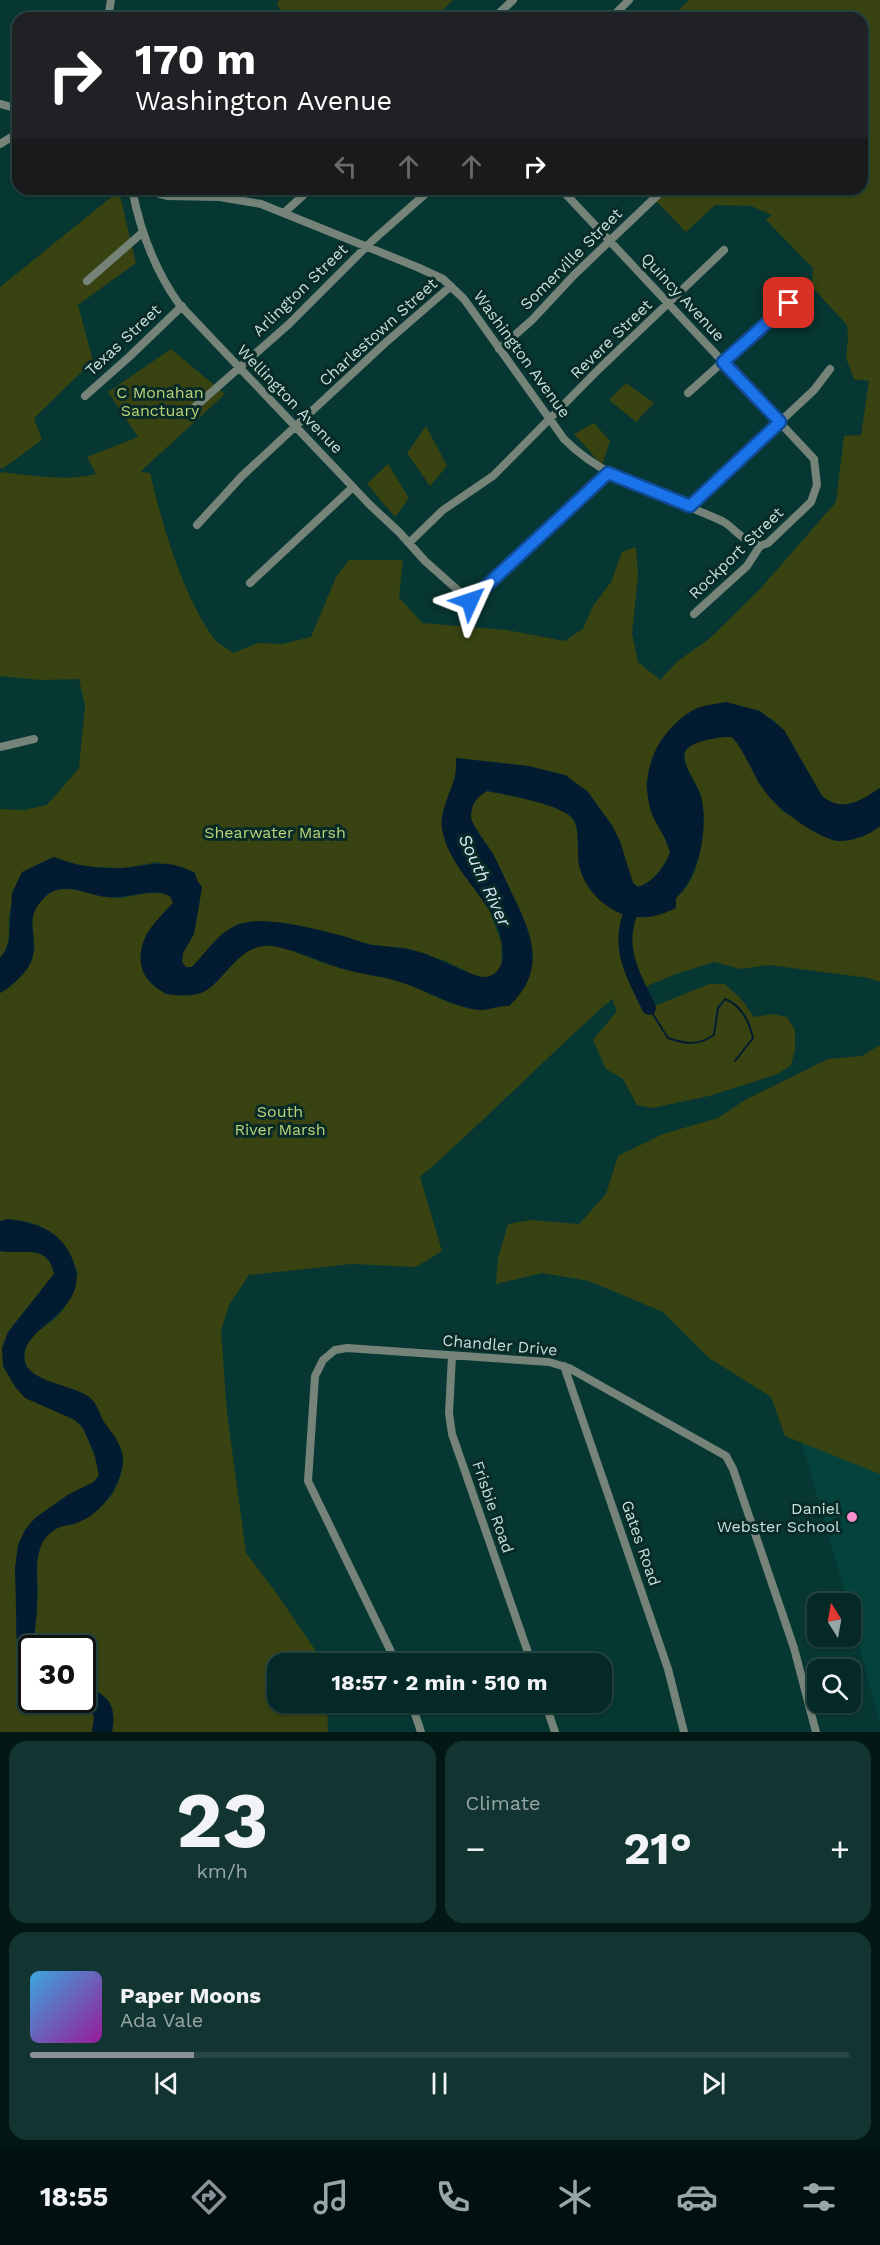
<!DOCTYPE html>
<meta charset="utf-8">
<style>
:root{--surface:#052926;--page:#133532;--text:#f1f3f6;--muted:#97a6a7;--line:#264543;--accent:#8c9099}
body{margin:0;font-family:"Work Sans",sans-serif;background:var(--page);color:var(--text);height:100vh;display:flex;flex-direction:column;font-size:22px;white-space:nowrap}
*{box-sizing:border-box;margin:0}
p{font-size:20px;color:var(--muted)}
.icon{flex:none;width:33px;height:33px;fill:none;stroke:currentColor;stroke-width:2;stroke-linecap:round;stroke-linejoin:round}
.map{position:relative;height:1732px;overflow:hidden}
.panel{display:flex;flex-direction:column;gap:9px;padding:9px;background:#031715;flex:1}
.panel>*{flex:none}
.guide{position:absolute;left:12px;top:12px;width:856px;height:183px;border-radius:18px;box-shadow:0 2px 4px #0004,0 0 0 2px var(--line);background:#202124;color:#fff;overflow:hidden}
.needle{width:39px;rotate:349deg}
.fabs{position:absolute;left:807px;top:1593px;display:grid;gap:12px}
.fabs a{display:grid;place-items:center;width:54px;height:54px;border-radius:12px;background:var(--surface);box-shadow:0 2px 4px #0004,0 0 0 2px var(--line);font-size:30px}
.speed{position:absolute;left:18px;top:1635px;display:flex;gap:12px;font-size:30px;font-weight:700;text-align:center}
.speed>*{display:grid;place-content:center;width:78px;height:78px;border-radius:50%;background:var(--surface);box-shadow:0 2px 4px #0004,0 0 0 2px var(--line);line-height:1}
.speed .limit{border:3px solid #111;border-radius:9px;background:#fff;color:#111}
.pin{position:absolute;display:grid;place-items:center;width:51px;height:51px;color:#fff;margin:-26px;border-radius:12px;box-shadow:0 3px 9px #0006}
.me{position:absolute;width:66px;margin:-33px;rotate:48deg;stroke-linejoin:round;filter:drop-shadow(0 0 4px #0008)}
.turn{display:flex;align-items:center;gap:21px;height:126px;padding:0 24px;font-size:27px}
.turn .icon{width:78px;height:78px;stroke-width:2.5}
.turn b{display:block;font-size:42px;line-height:51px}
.lanes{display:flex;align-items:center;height:57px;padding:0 24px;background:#0003;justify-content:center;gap:30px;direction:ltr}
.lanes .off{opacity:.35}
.big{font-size:45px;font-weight:700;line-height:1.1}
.panel .card{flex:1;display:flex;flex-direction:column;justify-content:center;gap:9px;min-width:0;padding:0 21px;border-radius:18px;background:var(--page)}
.panel .dial{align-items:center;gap:0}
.dial b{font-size:78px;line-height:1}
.song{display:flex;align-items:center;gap:18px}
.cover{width:72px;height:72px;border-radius:9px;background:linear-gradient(135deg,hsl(200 70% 55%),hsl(300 70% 35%))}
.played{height:6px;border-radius:3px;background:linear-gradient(90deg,var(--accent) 20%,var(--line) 20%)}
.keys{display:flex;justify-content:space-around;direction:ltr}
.heat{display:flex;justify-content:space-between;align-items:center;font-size:33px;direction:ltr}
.panel .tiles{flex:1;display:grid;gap:9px;grid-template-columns:1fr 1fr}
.card:last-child{grid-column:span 2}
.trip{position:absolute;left:267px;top:1653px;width:345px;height:60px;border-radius:18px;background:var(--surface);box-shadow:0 2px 4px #0004,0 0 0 2px var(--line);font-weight:700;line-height:60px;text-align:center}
.menu{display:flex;height:96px;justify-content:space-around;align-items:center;background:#02100f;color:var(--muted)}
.menu .icon{width:42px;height:42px}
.menu .active{color:var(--accent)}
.menu b{font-size:27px;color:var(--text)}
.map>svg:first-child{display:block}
</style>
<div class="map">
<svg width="880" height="1732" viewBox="0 0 880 1732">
<rect width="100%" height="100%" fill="#073732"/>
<path fill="#04423c" d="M880 1183V1725L851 1613 850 1604 848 1603 804 1450 789 1421Z"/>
<path fill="#384311" d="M279 0H453L434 18H404L400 14 396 18H285L277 5Z
M689 0H880V788C861 800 843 814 822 796L784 730 772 719 726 702 711 705 646 783 651 812 662 831 670 853C664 866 653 883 638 887L633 883 613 827 588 792 565 775 528 766 456 758V774L465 874 489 908 501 942 502 965 496 973 487 978 478 977 445 961 406 948 372 945 338 935 259 921 236 925 223 934 192 967H186L182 962 183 953 194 934 202 887 158 862 124 868 95 867 76 865 54 857 30 868C24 880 15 894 11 907 5 927 15 939 0 958V809L24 810 47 805 79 768 85 706 79 679 40 680 0 676V472C29 475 68 482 96 474L87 457 138 437 108 392 171 349 225 394 140 472 150 473C163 527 181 590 212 636 216 643 227 648 233 653L258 643 283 644 311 637 336 577 349 560H403L399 597 422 623 507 630 564 641 583 629 593 606 611 582 622 552 636 547 638 575 632 634 638 662 660 680 678 661 709 639 761 588 836 502 844 436 861 435 869 381 854 379 846 358 848 338 847 325 812 287 813 268 766 220 772 215 751 206 715 205 686 232 652 197 661 189H862V18H670Z
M119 191 136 263 78 305 93 361 34 418 42 440 2 469 0 467V287Z
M626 383 654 403 636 422 609 400Z
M594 423 610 441 602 465 574 434Z
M426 426 447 466 430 486 407 453Z
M388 464 409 498 395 517 367 484Z
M721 736 732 737 738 744 753 771 782 811 796 819 877 829 880 826V982L869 978 769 965 741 969 714 962 676 974 640 989 650 1008 709 984H725L742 1000 754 1017 772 1014 787 1017 795 1030V1049L791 1065 778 1074 709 1096 652 1108 637 1105 623 1079 606 1069 593 1040 617 1011 612 999C546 1057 486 1120 420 1177L442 1251 416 1267 351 1264 249 1275 229 1305 221 1331 227 1413 246 1553 275 1591 320 1657 321 1663 278 1664V1702L327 1703 328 1732H112C117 1700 107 1698 83 1684L82 1648H35L34 1642C36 1625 37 1609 38 1592 38 1574 34 1555 44 1539 50 1530 58 1529 66 1524 76 1518 102 1505 109 1498 116 1491 122 1474 123 1465 125 1448 113 1436 105 1424 99 1415 98 1405 89 1397 71 1383 19 1383 25 1351 29 1331 55 1324 64 1308 70 1298 73 1285 78 1274 69 1246 57 1230 28 1222 18 1220 10 1218 0 1221V993C4 991 9 988 12 985 16 981 31 960 33 955 39 934 22 919 44 898 50 892 56 889 64 889 83 888 100 898 119 898 135 897 160 886 173 899V903L147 933 164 994C174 995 186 997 196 994 224 986 233 949 265 945 281 944 314 960 330 965 353 973 378 974 401 982 421 989 440 1000 460 1006 481 1013 490 1005 509 1006 546 971 533 937 514 897 507 884 501 869 494 856 488 844 477 833 472 821 467 808 477 797 487 791 506 795 552 803 567 813 584 825 574 854 581 871 589 891 603 903 621 914 634 910 669 904 678 896 701 879 708 822 701 796 698 784 678 760 687 749 693 741 712 739 721 736Z
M880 1045V1474L785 1436 771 1397 709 1358 663 1312 589 1281 542 1273 496 1284 498 1258 508 1224 531 1220 579 1224 606 1194 618 1156 663 1134 718 1118 745 1100 828 1059 862 1056Z
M0 1251C23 1255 48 1243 54 1274L8 1332 3 1366 16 1388 75 1420 83 1428 98 1464 99 1475 94 1482 35 1518 17 1595 16 1633 31 1680 32 1700C53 1700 80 1697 95 1716L92 1732H0Z"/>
<path fill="#031b31" d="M726 702 760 711 784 730 822 796C842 813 861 801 880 788V826C870 835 851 842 837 841 815 837 775 807 763 789 751 772 746 752 732 737 721 736 684 741 684 756 685 770 696 782 700 794 710 825 699 877 676 898V908C669 911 661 915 654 916 622 923 589 900 580 869 575 854 582 832 573 819 563 805 505 794 487 791 477 797 471 804 471 817 472 827 489 846 494 856 501 869 507 884 514 898 533 937 546 971 509 1006 498 1005 488 1011 478 1010 450 1006 427 990 400 982 383 976 365 975 347 970 323 963 301 952 278 947 242 939 230 974 207 990 199 995 190 995 181 995 168 995 162 993 152 984 143 976 139 964 141 952 143 932 160 917 173 903L170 896C151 887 127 899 107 897 91 896 78 887 62 889 54 890 48 893 43 899 24 919 37 934 33 956 29 972 13 985 0 993V958L6 950 9 941 12 893 22 872 54 857C76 866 98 869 122 868 153 866 165 857 195 873L197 880 202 887 194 934 183 953 182 962 186 967H192C206 953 217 934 235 926 260 913 320 930 347 937 355 940 364 944 373 945 391 947 408 948 426 954 439 959 475 978 485 977 497 976 503 965 503 954 503 904 450 876 442 829 439 812 451 792 455 776 456 770 456 764 456 758L528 766 565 775 588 792 613 827 620 841 633 883 638 887C653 883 665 866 670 853 666 834 655 825 651 811 638 771 659 729 695 709 704 705 716 704 726 702Z
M8 1219C34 1223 59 1229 71 1256 98 1314 16 1324 25 1363 30 1381 73 1386 88 1396 99 1404 99 1417 107 1426 116 1437 126 1453 122 1467 117 1492 99 1516 74 1524 67 1526 59 1525 53 1531 47 1535 42 1542 40 1549 34 1566 38 1585 37 1603 37 1618 33 1634 35 1648H32L31 1680 22 1666 17 1652 15 1568 18 1545 25 1530 35 1518 69 1494 94 1482 99 1475 94 1452 83 1428 75 1420 25 1398 16 1388 3 1366 2 1348 8 1332 54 1274C48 1243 23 1255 0 1251V1221Z
M83 1684C108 1697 117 1702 112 1732H92L94 1716C85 1704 73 1704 60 1700H82Z"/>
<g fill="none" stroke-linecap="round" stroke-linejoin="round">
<path stroke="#031b31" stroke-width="2" d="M649 1008 668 1038C685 1044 698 1046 714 1035L718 1008 725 999C742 1006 749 1021 753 1038L735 1061"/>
<path stroke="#031b31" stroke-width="14" d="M635 903C614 943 631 971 649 1008"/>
<path stroke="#758379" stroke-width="8" d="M108 18 111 0
M494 18 513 0
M611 18 629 0
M1 104 18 109
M0 144 18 133
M132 189C140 230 154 269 179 304L370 505 399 532 425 561 470 601 608 473
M140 189 167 196 220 197 261 204 417 267 443 279 464 299 564 439C606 482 668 496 722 521 730 525 733 530 740 535 745 540 753 543 760 546
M561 189 814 459 817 485 811 502 768 543 760 546 747 566 694 614
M285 212 310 189
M87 281 143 232
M499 349 532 320 574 275 664 189
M688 393 804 289
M85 396 129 357 182 306
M189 412 289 324 372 241 431 189
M690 506 814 390 830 369
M197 525 242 476 384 344 451 286
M409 543 443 510 493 476 600 368 724 250
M250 583 353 487
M0 747 34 739
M452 1356 449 1413 452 1434 532 1664
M564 1366 668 1669 684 1732
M397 1664 308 1481 315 1376 323 1360 335 1350 347 1348 549 1362 569 1368 726 1456 733 1469 794 1648 816 1732
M411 1702 421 1732
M545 1702 555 1732"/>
</g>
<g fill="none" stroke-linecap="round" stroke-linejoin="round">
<defs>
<path id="route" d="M470 601 608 473 690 506 780 422 723 362 789 303"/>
</defs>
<use href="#route" stroke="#114b97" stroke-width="15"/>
<use href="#route" stroke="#1a73e8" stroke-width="10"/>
</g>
<circle fill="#f890cd" stroke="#092b28" stroke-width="2" cx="852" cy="1517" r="6"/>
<g text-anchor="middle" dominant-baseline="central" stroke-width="6" stroke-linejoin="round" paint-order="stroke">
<g font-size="16" fill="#c8dfdb" stroke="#092b28">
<text transform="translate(571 259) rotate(-45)">Somerville Street</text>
<text transform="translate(300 290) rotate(-44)">Arlington Street</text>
<text transform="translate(683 297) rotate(47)">Quincy Avenue</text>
<text transform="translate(378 332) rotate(-42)">Charlestown Street</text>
<text transform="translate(611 339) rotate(-44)">Revere Street</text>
<text transform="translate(123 340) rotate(-43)">Texas Street</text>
<text transform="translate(522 354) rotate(54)">Washington Avenue</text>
<text transform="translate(290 399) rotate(46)">Wellington Avenue</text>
<text transform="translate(736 553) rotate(-44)">Rockport Street</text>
<text transform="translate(500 1345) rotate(5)">Chandler Drive</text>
<text transform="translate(493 1507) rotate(71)">Frisbie Road</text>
<text transform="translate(641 1543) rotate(71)">Gates Road</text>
</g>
<g font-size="16" fill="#bbd278" stroke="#092b28">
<text x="160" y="392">C Monahan<tspan x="160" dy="18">Sanctuary</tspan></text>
<text x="275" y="832">Shearwater Marsh</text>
<text x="280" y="1111">South<tspan x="280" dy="18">River Marsh</tspan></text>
</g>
<g font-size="16" fill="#c8dfdb" stroke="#092b28" text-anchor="end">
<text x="840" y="1508">Daniel<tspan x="840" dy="18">Webster School</tspan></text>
</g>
<g font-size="18" font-style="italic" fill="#d6e3f1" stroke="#092b28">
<text transform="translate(485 880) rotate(65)">South River</text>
</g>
</g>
</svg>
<div class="fabs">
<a><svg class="needle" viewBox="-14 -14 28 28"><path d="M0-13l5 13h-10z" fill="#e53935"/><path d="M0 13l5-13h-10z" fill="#97a6a7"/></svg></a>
<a><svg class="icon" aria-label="search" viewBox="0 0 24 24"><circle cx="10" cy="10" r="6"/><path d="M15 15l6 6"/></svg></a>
</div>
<div class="speed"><div class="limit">30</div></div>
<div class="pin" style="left:789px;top:303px;background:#d93025"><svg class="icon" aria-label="arrive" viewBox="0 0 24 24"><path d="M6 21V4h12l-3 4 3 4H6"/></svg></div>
<svg class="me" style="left:470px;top:601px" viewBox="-20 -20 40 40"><path d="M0-17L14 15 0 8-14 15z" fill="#1a73e8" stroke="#fff" stroke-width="4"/></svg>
<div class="trip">18:57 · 2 min · 510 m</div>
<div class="guide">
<div class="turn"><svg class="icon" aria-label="right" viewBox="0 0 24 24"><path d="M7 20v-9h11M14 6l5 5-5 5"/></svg><div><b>170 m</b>Washington Avenue</div></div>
<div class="lanes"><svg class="icon off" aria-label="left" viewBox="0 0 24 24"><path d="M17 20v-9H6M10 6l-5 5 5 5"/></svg><svg class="icon off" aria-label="ahead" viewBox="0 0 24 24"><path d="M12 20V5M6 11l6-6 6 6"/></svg><svg class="icon off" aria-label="ahead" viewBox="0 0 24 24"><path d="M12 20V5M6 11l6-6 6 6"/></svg><svg class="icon" aria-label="right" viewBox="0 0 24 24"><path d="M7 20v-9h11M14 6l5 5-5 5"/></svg></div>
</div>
</div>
<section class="panel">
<div class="tiles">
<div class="card dial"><b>23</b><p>km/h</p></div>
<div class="card"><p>Climate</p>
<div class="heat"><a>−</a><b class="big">21°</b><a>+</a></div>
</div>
<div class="card">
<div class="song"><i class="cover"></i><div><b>Paper Moons</b><p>Ada Vale</p></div></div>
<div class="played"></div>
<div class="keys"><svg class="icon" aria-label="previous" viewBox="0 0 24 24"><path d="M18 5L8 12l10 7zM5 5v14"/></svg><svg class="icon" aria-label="pause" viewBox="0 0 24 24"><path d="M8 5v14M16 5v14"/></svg><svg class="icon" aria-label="next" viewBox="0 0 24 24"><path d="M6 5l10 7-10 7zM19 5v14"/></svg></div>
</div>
</div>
</section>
<nav class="menu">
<b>18:55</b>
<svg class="icon active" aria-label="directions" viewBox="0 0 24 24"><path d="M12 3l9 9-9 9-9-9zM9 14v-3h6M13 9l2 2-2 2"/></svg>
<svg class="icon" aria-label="music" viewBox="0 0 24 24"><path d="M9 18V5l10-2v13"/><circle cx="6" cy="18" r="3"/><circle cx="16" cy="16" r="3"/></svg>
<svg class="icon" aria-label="phone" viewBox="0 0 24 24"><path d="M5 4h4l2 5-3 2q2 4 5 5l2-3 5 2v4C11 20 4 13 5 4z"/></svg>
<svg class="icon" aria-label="climate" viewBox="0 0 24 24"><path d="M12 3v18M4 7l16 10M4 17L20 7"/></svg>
<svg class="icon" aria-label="car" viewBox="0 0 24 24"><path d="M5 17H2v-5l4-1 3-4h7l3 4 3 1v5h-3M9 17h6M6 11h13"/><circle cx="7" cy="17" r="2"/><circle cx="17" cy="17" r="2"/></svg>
<svg class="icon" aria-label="filters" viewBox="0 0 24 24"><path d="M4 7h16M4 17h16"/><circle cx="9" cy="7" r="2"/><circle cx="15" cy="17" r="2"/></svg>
</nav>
